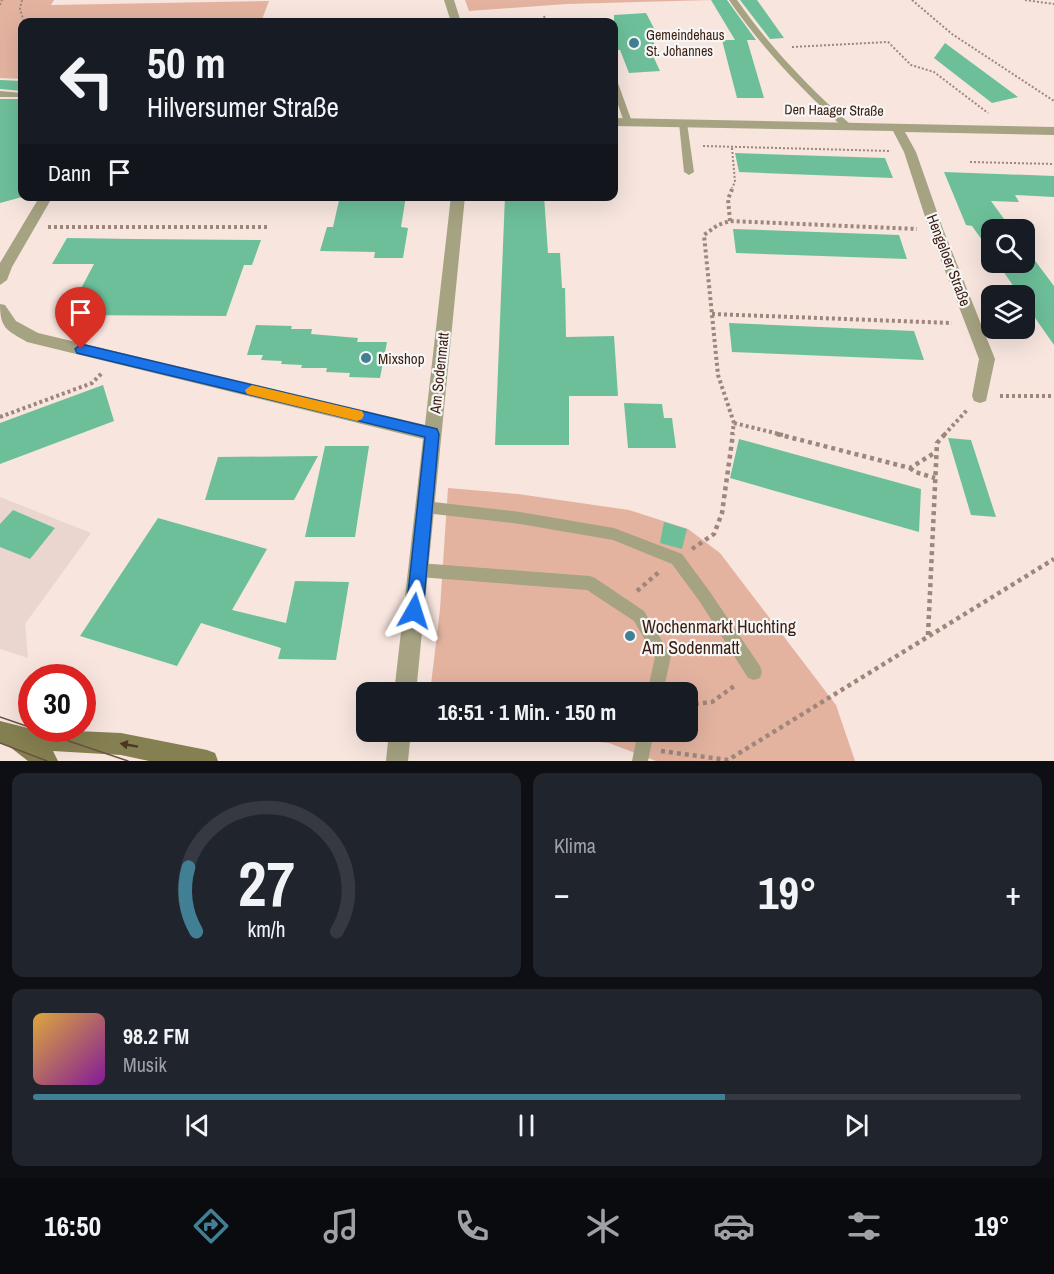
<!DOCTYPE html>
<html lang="de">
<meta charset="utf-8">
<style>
:root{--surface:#171b24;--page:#20242c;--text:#f1f3f6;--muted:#9ea1a6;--line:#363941;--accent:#417f94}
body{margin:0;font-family:"Archivo Narrow",sans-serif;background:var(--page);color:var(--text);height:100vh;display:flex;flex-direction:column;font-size:22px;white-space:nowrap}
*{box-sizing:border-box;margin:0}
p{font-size:20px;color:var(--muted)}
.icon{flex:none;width:33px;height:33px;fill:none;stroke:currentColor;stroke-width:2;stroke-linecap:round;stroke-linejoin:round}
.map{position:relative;height:761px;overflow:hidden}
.sheet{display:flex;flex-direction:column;gap:12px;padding:12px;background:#0d0f14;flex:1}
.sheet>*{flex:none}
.banner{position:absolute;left:18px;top:18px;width:600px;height:183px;border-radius:12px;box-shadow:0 6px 24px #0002;background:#171b24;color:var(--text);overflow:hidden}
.buttons{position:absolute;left:981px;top:219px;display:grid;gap:12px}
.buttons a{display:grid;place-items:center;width:54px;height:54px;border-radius:12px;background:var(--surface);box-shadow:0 6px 24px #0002;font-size:30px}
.speed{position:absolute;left:18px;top:664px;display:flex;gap:12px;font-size:30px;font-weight:700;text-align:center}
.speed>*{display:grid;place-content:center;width:78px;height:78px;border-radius:50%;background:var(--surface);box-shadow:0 6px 24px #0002;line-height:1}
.speed .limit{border:9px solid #d22;background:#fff;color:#111}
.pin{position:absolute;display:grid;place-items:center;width:51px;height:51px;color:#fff;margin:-62px -26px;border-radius:50% 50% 50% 0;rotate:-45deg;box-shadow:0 0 6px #0007}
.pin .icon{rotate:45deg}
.me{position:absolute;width:66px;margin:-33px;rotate:6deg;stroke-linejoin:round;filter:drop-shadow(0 0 4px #0008)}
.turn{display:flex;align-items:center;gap:21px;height:126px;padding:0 30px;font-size:27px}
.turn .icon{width:78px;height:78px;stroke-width:2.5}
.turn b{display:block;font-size:42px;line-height:51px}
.then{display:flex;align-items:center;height:57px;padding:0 30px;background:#0003;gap:12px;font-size:22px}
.big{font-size:45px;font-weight:800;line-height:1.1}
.sheet .widget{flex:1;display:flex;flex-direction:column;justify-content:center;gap:9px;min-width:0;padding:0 21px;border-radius:12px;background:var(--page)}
.sheet .dial{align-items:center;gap:0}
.dial svg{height:156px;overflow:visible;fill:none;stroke:var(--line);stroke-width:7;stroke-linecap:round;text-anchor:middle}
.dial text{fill:var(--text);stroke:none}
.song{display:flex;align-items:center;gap:18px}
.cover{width:72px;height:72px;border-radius:9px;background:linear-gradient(135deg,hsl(40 70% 55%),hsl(290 70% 35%))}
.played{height:6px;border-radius:3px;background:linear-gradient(90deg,var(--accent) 70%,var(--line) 70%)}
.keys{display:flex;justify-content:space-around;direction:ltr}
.heat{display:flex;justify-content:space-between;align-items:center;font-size:33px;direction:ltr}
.sheet .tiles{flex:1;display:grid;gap:12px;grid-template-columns:1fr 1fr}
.widget:last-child{grid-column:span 2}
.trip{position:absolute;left:356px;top:682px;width:342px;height:60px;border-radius:12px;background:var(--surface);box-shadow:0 6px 24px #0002;font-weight:800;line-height:60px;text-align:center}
.tab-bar{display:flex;height:96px;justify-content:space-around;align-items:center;background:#090b0e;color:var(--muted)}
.tab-bar .icon{width:42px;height:42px}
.tab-bar .selected{color:var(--accent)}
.tab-bar b{font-size:27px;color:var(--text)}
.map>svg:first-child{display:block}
</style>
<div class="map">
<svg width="1054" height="761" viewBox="0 0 1054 761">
<rect width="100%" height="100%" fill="#f7e5de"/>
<path fill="#ead6ce" d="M0 497 91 533 25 624 28 658 0 649Z"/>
<path fill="#e4b3a0" d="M0 0H54L51 5 269 1 261 22H22V79L0 78Z
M465 0H711L567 4 469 11Z
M448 488 518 494 629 510 688 529 720 553 836 705 855 761H656L609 743 489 732H687V693H430L440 609Z"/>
<path fill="#6dbf9a" d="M711 0H727L756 40H747L764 98H737L722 40H735Z
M740 0H757L784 38 770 39Z
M646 13 657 34 650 35 661 57 654 58 660 71 629 73 620 50H614V15Z
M945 43 1018 97 992 103 934 58Z
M0 80 22 81V91L0 89Z
M0 99H22V197L0 203Z
M735 153 885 158 893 178 739 172Z
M944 172 1054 176V197L1015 195 1019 202 991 201 1012 230H992V254L972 226 966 225Z
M340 196H406L401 227 408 228 403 258H374L375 252 320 251 327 227H333Z
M505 196H544L548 253H560L562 288H565L566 337 614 336 618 396H569V445H495Z
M733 229 899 235 907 259 736 253Z
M67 238 134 239 261 240 252 265H244L226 316 67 315 94 264H52Z
M1024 246 1054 286V345L1024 302V296H1020L997 262H1024Z
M729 323 914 331 924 360 732 352Z
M256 325 292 326 291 329H312L311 334 358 338 357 342H387L380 378 349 377 350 373 326 372 327 368H301L302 365 281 364 282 361 261 360 263 355H247Z
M103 385 114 421 0 464V423Z
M624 403 662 404 664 418H672L676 448H628Z
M948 438 971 440 996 517 971 515Z
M739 439 921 489 919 532 730 478Z
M325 446H369L355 537H305Z
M318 456 294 500H205L218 457Z
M13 510 55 528 30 559 0 547V524Z
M158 518 267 549 232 610 286 623 295 581 349 582 336 660 278 659 281 648 201 623 177 666 80 636Z
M664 522 687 529 682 549 660 543Z"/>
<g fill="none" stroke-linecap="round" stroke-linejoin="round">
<path stroke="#9e867c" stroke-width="2" stroke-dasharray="2 2" stroke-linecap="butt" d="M22 0 20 9 24 22
M912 0 952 34 1054 101
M1025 0 1054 4
M0 5 2 0
M544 16 546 22
M792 47 888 42 911 65 934 72 988 113
M703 146 891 151
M732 148 735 182 732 188
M970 162 1054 164"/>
<path stroke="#9e867c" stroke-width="4" stroke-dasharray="3 3" stroke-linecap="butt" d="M730 221 728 199 733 187
M48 227H267
M712 314 952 323
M1000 396H1054
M0 417 92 383 103 372
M734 423 783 435
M732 435 734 423 718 375 704 235 718 225 730 221 917 229
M944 435 968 409"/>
<path stroke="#9e867c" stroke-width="4.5" stroke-dasharray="4 4" stroke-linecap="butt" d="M777 434 910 468 936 452
M910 468 915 472 935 478
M692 549 714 534 722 513 733 434
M637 591 659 572
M928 635 937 443 945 434
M687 705 712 702 737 684
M661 751 728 760 1054 559"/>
<path fill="#a6a383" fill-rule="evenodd" d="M729 0H737C769 46 808 86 850 124V128H844C801 89 762 48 729 0Z
M614 81 618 83 632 122 631 124 624 122 614 93Z
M0 91 22 93V97H0Z
M683 120 687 123 694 172 689 175 684 172 679 123Z
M425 501 520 512 614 528 682 554 710 592 760 666 762 672 760 678 754 680 748 678 700 602 672 564 613 540 520 524 425 513 420 511 418 507 420 503Z
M419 563 590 576 595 578 644 611 671 656 663 693H647L655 657 634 621 587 590 419 577 414 575 412 570 414 565Z
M638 732H654L648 761H632Z"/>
<path fill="#a6a383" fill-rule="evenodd" d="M444 0H454L461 22H451Z
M614 118 1054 127V135L905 132 916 152 943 229 995 359 986 401 980 403 974 401 972 396 979 359 929 229 904 152 893 131 614 126Z
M40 196H53L12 267 7 280 0 285V263Z
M451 196H465L416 693H394L423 439 27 342C7 330 0 329 0 304L5 305 16 321 38 333 425 425Z
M389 732H411L408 761H386Z"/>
<path fill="#858051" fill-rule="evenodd" d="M0 721 32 729 121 733 207 750 215 753 218 761H149L121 755 53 751 58 761H28L10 747 0 743Z"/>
<path stroke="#6e5246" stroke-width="1.5" d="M0 717 32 728
M33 729 128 761
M0 743 47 761"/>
</g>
<defs><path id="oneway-solid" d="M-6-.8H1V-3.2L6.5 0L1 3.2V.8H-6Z" transform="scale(1.5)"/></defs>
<use fill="#4e3620" href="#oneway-solid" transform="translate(129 745) rotate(-170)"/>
<path fill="#1a73e8" stroke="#114b97" stroke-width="1.5" d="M81 344 437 429 439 434 423 611 420 617 414 619 408 617 406 611 425 437 77 353 75 349Z"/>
<path fill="#f59e0b" d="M252 385 357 410 362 411 364 415 362 419 357 421 247 394 245 390Z"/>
<g fill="#417f94" stroke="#f6f6f6" stroke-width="2">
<circle cx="634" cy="43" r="6"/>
<circle cx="366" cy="358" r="6"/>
<circle cx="630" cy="636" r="6"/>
</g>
<g text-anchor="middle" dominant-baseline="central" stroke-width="4.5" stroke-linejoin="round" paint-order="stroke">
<g font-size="14" fill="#3c1d0f" stroke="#f6f6f6" text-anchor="start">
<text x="646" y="35">Gemeindehaus<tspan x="646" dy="16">St. Johannes</tspan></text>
</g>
<g font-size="14" fill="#3c1d0f" stroke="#f6f6f6">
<text transform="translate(834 110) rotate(1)">Den Haager Straße</text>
</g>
<g font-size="15" fill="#3c1d0f" stroke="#f6f6f6">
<text transform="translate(949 260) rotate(69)">Hengeloer Straße</text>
<text transform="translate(439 373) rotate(-84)">Am Sodenmatt</text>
</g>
<g font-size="15" fill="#3c1d0f" stroke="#f6f6f6" text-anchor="start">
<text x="378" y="358">Mixshop</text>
</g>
<g font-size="18" fill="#3c1d0f" stroke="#f6f6f6" text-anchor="start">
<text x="642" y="626">Wochenmarkt Huchting<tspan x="642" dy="21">Am Sodenmatt</tspan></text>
</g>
</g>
</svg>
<div class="buttons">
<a><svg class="icon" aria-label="search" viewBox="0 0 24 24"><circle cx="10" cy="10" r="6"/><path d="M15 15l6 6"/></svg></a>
<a><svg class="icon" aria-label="layers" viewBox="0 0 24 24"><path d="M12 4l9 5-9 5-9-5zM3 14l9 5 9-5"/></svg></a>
</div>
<div class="speed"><div class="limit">30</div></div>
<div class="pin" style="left:81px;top:349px;background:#d93025"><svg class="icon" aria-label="arrive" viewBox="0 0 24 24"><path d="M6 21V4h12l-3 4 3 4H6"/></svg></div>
<svg class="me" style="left:414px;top:611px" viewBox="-20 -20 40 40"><path d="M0-17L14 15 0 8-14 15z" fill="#1a73e8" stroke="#fff" stroke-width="4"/></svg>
<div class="trip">16:51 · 1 Min. · 150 m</div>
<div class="banner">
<div class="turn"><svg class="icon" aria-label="left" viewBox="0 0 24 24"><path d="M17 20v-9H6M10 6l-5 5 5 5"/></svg><div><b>50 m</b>Hilversumer Straße</div></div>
<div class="then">Dann<svg class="icon" aria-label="arrive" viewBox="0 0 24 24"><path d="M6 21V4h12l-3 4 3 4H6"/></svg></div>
</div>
</div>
<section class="sheet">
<div class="tiles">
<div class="widget dial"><svg viewBox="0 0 100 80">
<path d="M14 69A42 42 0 1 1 86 69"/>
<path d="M14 69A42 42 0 0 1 10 36" stroke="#417f94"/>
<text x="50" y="56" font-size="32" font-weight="700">27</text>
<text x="50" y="72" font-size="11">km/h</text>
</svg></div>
<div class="widget"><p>Klima</p>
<div class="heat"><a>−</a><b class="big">19°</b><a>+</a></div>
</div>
<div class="widget">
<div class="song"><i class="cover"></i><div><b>98.2 FM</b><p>Musik</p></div></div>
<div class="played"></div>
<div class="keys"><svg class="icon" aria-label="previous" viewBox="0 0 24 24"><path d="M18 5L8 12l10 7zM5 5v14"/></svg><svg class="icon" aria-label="pause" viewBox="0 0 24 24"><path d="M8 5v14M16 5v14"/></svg><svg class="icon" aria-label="next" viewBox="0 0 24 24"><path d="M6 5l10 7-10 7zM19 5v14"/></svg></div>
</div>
</div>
</section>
<nav class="tab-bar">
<b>16:50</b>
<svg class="icon selected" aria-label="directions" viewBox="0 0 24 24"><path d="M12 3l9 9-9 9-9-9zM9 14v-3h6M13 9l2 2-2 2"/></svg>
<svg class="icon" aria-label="music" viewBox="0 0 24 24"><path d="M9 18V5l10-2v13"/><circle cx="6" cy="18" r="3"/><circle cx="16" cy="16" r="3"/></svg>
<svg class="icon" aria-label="phone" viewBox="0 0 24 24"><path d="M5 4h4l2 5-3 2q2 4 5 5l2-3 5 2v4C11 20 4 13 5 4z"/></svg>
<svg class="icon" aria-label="climate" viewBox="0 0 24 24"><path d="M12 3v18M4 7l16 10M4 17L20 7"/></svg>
<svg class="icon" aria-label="car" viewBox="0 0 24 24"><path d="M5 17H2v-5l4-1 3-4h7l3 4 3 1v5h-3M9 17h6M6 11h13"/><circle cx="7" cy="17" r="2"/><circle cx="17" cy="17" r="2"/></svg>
<svg class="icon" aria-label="filters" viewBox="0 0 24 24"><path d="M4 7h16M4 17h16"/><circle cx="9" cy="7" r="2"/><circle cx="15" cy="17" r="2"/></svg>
<b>19°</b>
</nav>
